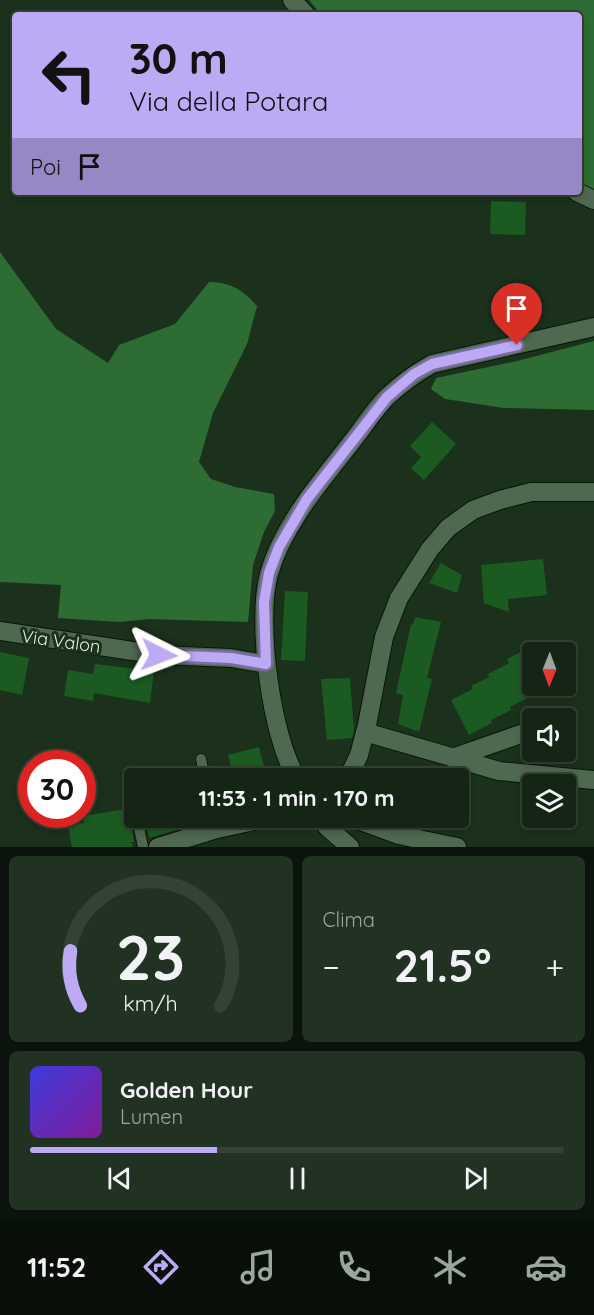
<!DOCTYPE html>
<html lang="it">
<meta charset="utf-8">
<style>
:root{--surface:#142515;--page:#213122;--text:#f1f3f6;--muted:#9da5a0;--line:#334234;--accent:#bcaaf5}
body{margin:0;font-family:Quicksand,sans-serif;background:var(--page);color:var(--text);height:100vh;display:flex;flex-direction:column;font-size:22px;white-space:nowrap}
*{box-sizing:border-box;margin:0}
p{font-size:20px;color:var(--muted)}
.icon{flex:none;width:33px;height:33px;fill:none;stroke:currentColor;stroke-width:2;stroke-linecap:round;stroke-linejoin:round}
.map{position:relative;height:847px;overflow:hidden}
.drawer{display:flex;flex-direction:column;gap:9px;padding:9px;background:#0b140c;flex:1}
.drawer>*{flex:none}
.guide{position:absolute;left:12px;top:12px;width:570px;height:183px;border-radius:6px;box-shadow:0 3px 9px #0003,0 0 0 2px var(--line);background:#bcaaf5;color:#111;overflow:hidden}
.needle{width:39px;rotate:181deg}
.buttons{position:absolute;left:522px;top:642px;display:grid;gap:12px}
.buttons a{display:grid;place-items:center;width:54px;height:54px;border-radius:6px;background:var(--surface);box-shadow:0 3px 9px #0003,0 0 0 2px var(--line);font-size:30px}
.speed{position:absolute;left:18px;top:750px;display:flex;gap:12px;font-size:30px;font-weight:700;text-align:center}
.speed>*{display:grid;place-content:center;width:78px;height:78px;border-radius:50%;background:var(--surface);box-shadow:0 3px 9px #0003,0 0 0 2px var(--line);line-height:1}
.speed .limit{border:9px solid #d22;background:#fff;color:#111}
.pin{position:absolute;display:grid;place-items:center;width:51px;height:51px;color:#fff;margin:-62px -26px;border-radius:50% 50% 50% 0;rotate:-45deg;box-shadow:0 0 6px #0007}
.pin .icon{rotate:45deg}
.me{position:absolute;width:66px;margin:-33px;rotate:93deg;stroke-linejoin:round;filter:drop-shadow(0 0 4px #0008)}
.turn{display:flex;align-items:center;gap:21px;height:126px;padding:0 18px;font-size:27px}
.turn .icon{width:78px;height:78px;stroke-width:2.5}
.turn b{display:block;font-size:42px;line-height:51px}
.then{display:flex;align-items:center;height:57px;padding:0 18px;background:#0003;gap:12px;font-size:22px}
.big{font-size:45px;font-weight:700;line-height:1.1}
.drawer .card{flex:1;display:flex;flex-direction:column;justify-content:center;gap:9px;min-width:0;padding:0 21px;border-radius:9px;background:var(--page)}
.drawer .dial{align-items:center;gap:0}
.dial svg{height:156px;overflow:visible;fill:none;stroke:var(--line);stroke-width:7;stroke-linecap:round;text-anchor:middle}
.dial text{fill:var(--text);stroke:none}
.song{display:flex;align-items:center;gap:18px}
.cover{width:72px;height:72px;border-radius:9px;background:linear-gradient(135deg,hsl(240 70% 55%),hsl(290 70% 35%))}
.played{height:6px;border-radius:3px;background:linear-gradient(90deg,var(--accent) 35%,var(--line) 35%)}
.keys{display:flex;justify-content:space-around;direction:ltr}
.heat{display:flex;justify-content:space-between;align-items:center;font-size:33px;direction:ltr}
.drawer .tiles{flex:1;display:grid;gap:9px;grid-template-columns:1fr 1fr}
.card:last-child{grid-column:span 2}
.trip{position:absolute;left:124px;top:768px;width:345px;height:60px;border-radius:6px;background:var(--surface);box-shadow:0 3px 9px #0003,0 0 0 2px var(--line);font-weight:700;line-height:60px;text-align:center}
.dock{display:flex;height:96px;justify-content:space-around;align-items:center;background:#080f08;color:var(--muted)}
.dock .icon{width:42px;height:42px}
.dock .current{color:var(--accent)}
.dock b{font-size:27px;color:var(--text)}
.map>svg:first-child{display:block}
</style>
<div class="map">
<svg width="594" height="847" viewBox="0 0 594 847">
<rect width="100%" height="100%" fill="#1b311c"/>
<path fill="#2d6c32" d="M309 0H594V194L579 188V15H321Z
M0 252 56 329 108 363 119 345 175 324 209 282C230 281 244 291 257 306L247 344 213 413 199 462 211 479 235 487 274 494 275 511 264 532 253 565 248 622 149 619 119 622 58 618 61 585 0 582Z
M594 341V410L504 408 445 399 431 389 436 378 517 361Z"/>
<path fill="#1b5b22" d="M491 201 526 202 525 235 490 234Z
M432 422 456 444 424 480 411 468 421 457 410 446Z
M543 559 547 595 508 599 509 612 484 603 481 565Z
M441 563 462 575 457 593 429 583Z
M285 591 308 592 305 661 281 660Z
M415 617 441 622 427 678 432 679 419 732 398 724 403 695 396 693 411 624 413 625Z
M532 646V690L527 693 529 697 510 707 511 710 491 720 492 723 469 735 451 700 473 689 471 686 489 677 488 674 509 663 507 659Z
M0 652 29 658 22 695 0 690Z
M95 664 154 671 150 703 94 693 93 701 64 696 68 670 93 674Z
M350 678 354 731 352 738 327 740 321 679Z
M259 747 267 778H234L228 755Z
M126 809 125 818H130L134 842H132L133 847H72L68 825 84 823 83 816Z
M145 818H204L205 821 149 838Z"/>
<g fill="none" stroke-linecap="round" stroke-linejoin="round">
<defs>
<path id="lane" d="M201 759 205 778
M139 778 140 775
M135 802V807
M137 818 143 847"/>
<path id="street" d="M292 0 306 15
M577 192 594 200
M0 631 159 655 231 658 266 664
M365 732 499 771 594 780
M455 757 532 730
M320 818 328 828 350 847
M353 818 399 835 457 847
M158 847 217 829 267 818"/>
<path id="secondary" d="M297 778C271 738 256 620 269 574 283 524 323 479 354 439 365 425 375 408 388 396 401 384 416 373 432 364L594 327
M348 778 359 755 367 725 384 637 399 598 430 549 448 528 473 510 500 500 531 492H594"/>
</defs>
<use href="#lane" stroke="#041905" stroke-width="12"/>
<use href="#street" stroke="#041905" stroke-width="20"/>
<use href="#secondary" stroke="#041905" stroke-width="20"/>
<use href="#lane" stroke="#4f6850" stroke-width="10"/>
<use href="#street" stroke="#4f6850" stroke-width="18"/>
<use href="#secondary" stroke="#4f6850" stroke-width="18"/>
</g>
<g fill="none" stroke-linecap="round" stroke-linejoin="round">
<defs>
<path id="route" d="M159 655 231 658 266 664 264 602 269 573 279 547 307 499 387 397 414 374 432 364 517 345"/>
</defs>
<use href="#route" stroke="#7a6e9f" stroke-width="15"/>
<use href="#route" stroke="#bcaaf5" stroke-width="10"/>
</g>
<g text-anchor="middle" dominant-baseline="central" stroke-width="6" stroke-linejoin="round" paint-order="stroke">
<g font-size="18" fill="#e0eee0" stroke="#1b311c">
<text transform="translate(61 641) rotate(8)">Via Valon</text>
</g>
</g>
</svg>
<div class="buttons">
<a><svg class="needle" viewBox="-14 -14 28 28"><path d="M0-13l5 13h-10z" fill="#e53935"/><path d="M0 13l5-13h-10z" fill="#9da5a0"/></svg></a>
<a><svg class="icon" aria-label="sound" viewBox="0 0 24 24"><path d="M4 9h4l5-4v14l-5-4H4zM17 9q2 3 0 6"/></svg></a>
<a><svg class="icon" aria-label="layers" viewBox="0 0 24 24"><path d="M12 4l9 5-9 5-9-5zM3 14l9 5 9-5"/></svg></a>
</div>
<div class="speed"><div class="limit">30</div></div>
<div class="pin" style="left:517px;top:345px;background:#d93025"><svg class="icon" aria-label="arrive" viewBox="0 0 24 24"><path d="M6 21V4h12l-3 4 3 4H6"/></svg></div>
<svg class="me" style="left:159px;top:655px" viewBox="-20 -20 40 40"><path d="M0-17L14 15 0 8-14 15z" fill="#bcaaf5" stroke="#fff" stroke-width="4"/></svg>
<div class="trip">11:53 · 1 min · 170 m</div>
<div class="guide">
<div class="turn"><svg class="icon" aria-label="left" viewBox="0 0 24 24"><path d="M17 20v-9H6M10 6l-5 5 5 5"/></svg><div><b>30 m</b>Via della Potara</div></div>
<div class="then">Poi<svg class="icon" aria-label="arrive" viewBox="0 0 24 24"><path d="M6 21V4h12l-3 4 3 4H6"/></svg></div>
</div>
</div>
<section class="drawer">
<div class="tiles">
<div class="card dial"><svg viewBox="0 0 100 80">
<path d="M14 69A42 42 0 1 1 86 69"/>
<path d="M14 69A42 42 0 0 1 9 41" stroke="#bcaaf5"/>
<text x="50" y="56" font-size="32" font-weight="700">23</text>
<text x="50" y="72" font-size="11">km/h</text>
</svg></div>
<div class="card"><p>Clima</p>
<div class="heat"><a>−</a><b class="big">21.5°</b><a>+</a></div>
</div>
<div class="card">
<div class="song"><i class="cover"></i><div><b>Golden Hour</b><p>Lumen</p></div></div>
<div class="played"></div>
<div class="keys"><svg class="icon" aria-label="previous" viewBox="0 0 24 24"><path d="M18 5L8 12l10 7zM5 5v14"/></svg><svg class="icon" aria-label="pause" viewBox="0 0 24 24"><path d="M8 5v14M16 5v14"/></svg><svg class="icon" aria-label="next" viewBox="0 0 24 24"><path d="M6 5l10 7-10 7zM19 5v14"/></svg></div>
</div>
</div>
</section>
<nav class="dock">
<b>11:52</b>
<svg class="icon current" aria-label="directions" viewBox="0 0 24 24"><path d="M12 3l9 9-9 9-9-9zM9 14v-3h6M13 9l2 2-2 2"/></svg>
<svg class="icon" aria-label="music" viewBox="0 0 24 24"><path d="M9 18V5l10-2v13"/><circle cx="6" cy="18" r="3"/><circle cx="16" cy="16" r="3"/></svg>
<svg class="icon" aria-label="phone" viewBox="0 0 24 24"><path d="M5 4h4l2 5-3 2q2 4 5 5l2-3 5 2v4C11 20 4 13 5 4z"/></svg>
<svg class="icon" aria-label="climate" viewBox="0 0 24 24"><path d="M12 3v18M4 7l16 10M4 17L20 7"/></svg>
<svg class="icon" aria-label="car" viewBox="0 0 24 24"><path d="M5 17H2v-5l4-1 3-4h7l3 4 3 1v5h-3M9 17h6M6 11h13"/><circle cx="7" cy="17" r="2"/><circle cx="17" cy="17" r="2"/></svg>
</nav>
